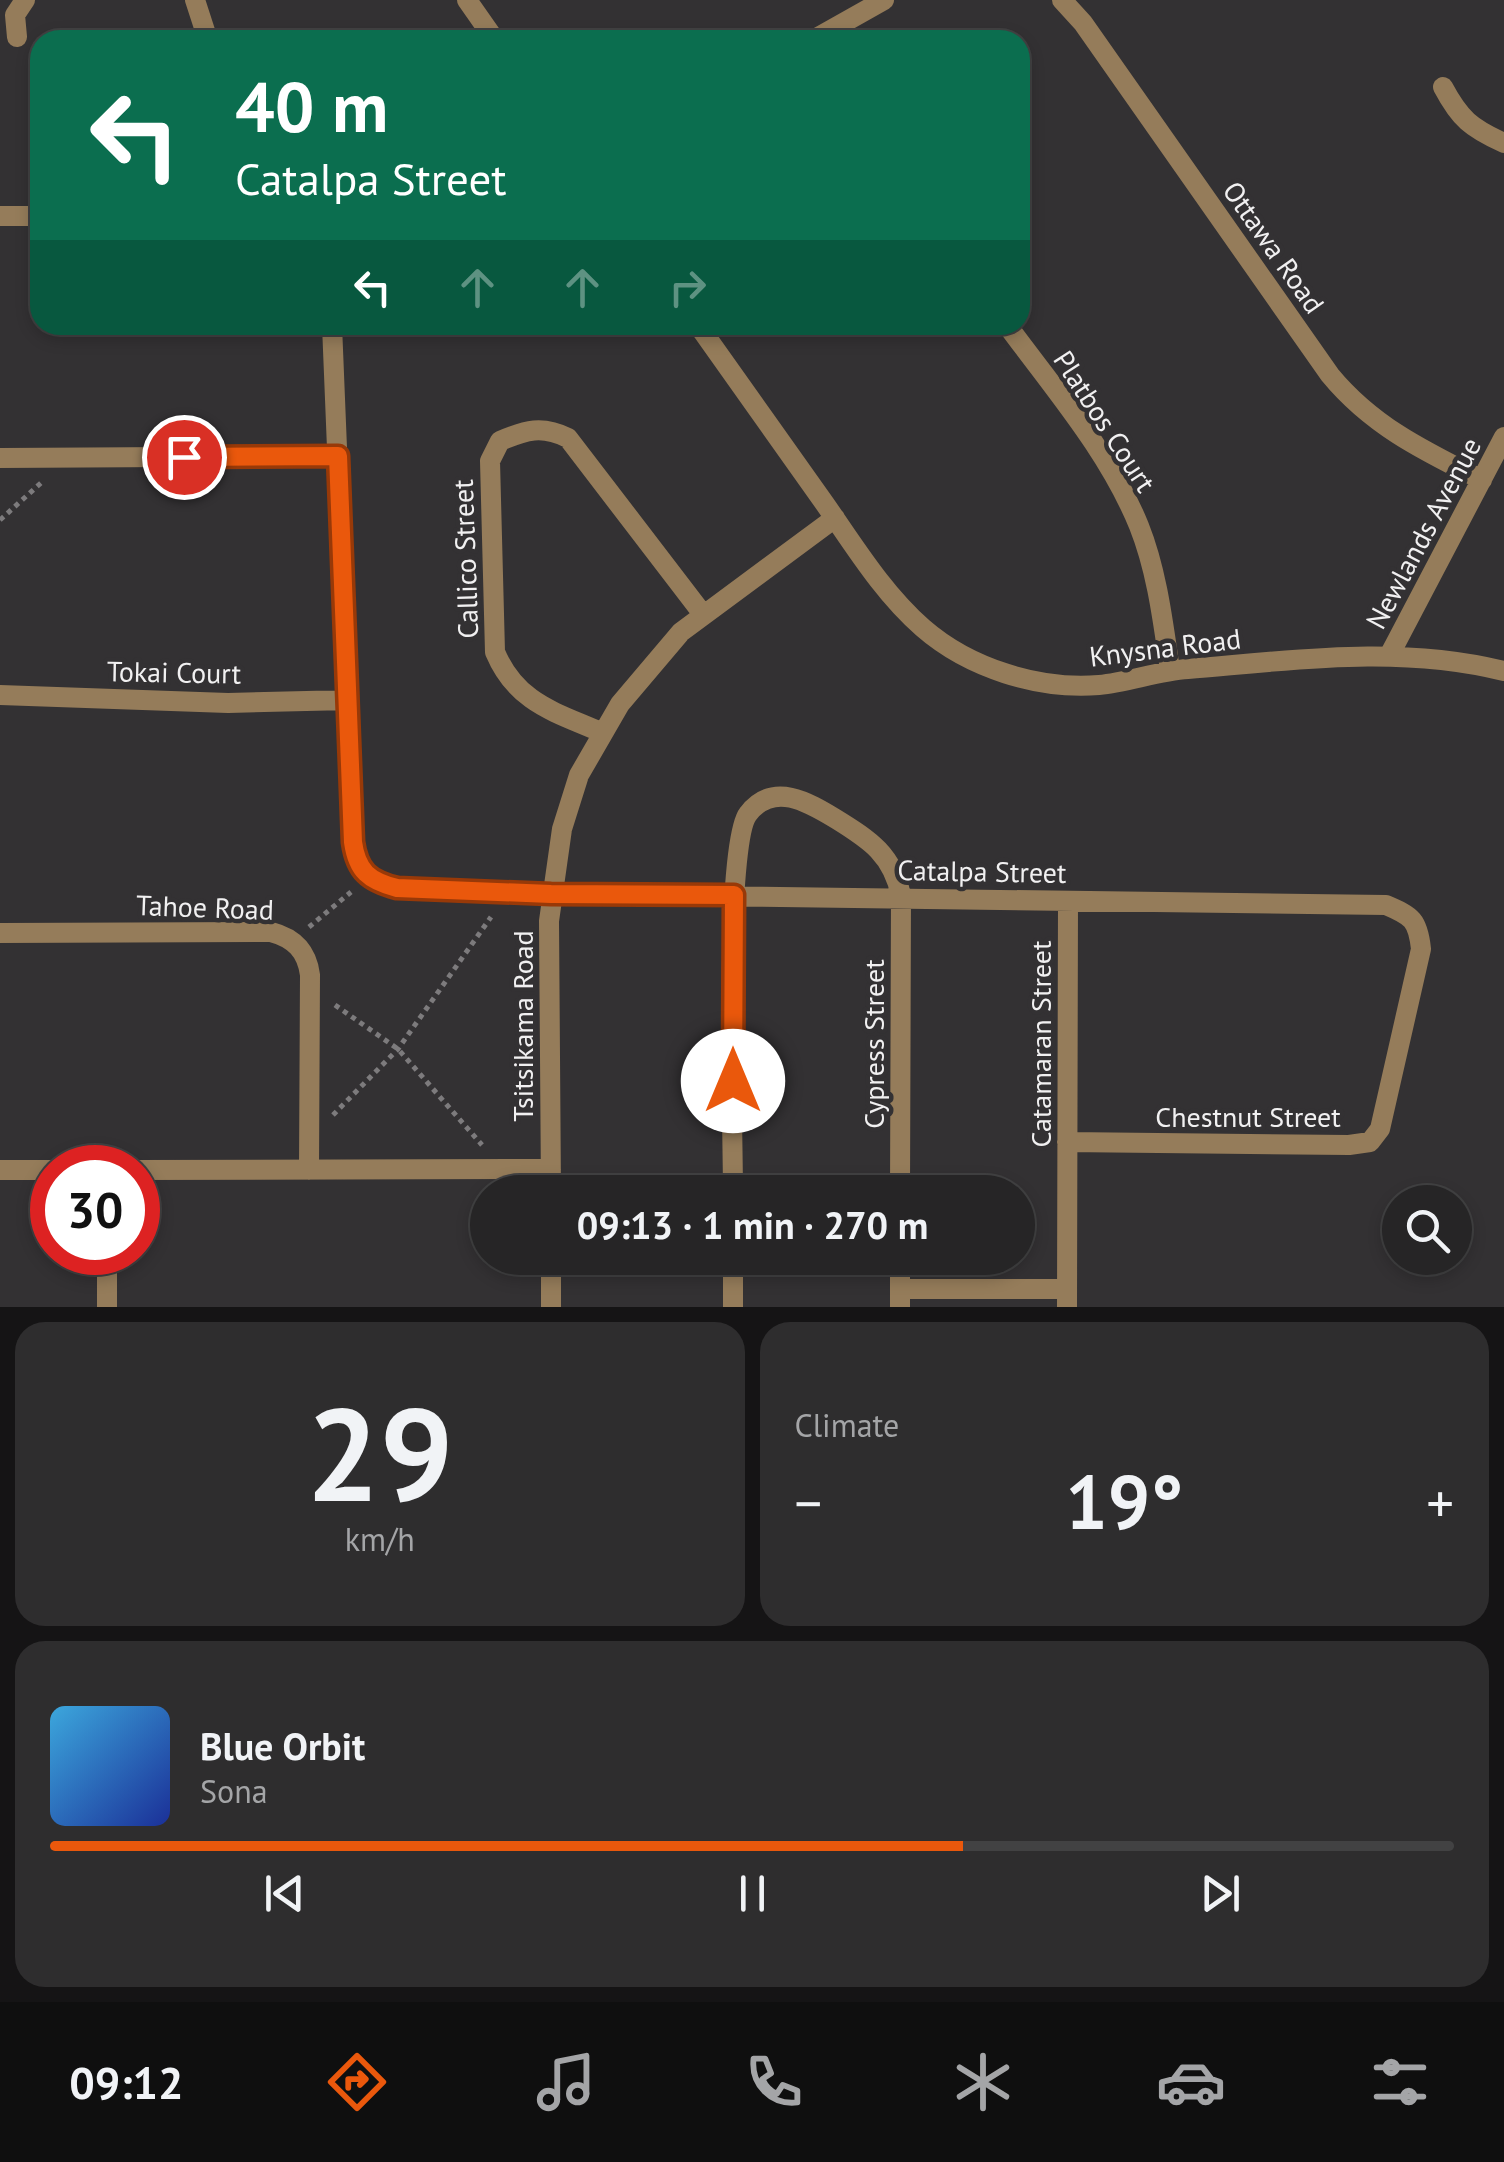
<!DOCTYPE html>
<meta charset="utf-8">
<style>
:root{--surface:#262526;--page:#2e2d2e;--text:#f1f3f6;--muted:#a4a5a7;--line:#424243;--accent:#ea580c}
body{margin:0;font-family:"PT Sans",sans-serif;background:var(--page);color:var(--text);height:100vh;display:flex;flex-direction:column;font-size:38px;white-space:nowrap}
*{box-sizing:border-box;margin:0}
p{font-size:32px;color:var(--muted)}
.icon{flex:none;width:55px;height:55px;fill:none;stroke:currentColor;stroke-width:2;stroke-linecap:round;stroke-linejoin:round}
.map{position:relative;height:1307px;overflow:hidden}
.drawer{display:flex;flex-direction:column;gap:15px;padding:15px;background:#151415;flex:1}
.drawer>*{flex:none}
.top-card{position:absolute;left:30px;top:30px;width:1000px;height:305px;border-radius:30px;box-shadow:0 5px 15px #0003,0 0 0 2px var(--line);background:#0b6e4f;color:#fff;overflow:hidden}
.fabs{position:absolute;left:1382px;top:1185px;display:grid;gap:20px}
.fabs a{display:grid;place-items:center;width:90px;height:90px;border-radius:50%;background:var(--surface);box-shadow:0 5px 15px #0003,0 0 0 2px var(--line);font-size:50px}
.speed{position:absolute;left:30px;top:1145px;display:flex;gap:20px;font-size:50px;font-weight:700;text-align:center}
.speed>*{display:grid;place-content:center;width:130px;height:130px;border-radius:50%;background:var(--surface);box-shadow:0 5px 15px #0003,0 0 0 2px var(--line);line-height:1}
.speed .limit{border:15px solid #d22;background:#fff;color:#111}
.pin{position:absolute;display:grid;place-items:center;width:85px;height:85px;color:#fff;margin:-42px;border:5px solid #fff;border-radius:50%;box-shadow:0 2px 10px #0007}
.me{position:absolute;width:110px;margin:-55px;rotate:0deg;stroke-linejoin:round;filter:drop-shadow(0 0 8px #0008)}
.turn{display:flex;align-items:center;gap:35px;height:210px;padding:0 40px;font-size:45px}
.turn .icon{width:130px;height:130px;stroke-width:2.5}
.turn b{display:block;font-size:70px;line-height:85px}
.lanes{display:flex;align-items:center;height:95px;padding:0 40px;background:#0003;justify-content:center;gap:50px;direction:ltr}
.lanes .off{opacity:.35}
.big{font-size:75px;font-weight:600;line-height:1.1}
.drawer .widget{flex:1;display:flex;flex-direction:column;justify-content:center;gap:15px;min-width:0;padding:0 35px;border-radius:30px;background:var(--page)}
.drawer .dial{align-items:center;gap:0}
.dial b{font-size:130px;line-height:1}
.song{display:flex;align-items:center;gap:30px}
.cover{width:120px;height:120px;border-radius:15px;background:linear-gradient(135deg,hsl(200 70% 55%),hsl(230 70% 35%))}
.played{height:10px;border-radius:5px;background:linear-gradient(90deg,var(--accent) 65%,var(--line) 65%)}
.keys{display:flex;justify-content:space-around;direction:ltr}
.heat{display:flex;justify-content:space-between;align-items:center;font-size:55px;direction:ltr}
.drawer .tiles{flex:1;display:grid;gap:15px;grid-template-columns:1fr 1fr}
.widget:last-child{grid-column:span 2}
.trip{position:absolute;left:470px;top:1175px;width:565px;height:100px;border-radius:50px;background:var(--surface);box-shadow:0 5px 15px #0003,0 0 0 2px var(--line);font-weight:600;line-height:100px;text-align:center}
.menu{display:flex;height:160px;justify-content:space-around;align-items:center;background:#0f0f0f;color:var(--muted)}
.menu .icon{width:70px;height:70px}
.menu .current{color:var(--accent)}
.menu b{font-size:45px;color:var(--text)}
.map>svg:first-child{display:block}
</style>
<div class="map">
<svg width="1504" height="1307" viewBox="0 0 1504 1307">
<rect width="100%" height="100%" fill="#333133"/>
<g fill="none" stroke-linecap="round" stroke-linejoin="round">
<path stroke="#7d7b7d" stroke-width="5" stroke-dasharray="5 5" stroke-linecap="butt" d="M0 520 42 482
M309 927 351 892
M335 1005 398 1049 482 1145
M333 1115 398 1049 491 917"/>
<path stroke="#957c5a" stroke-width="20" d="M195 0 208 40
M467 0 495 40
M1062 0 1083 23 1330 375C1372 426 1424 451 1482 480
M17 37 15 15 25 0
M813 40 884 0
M1443 87C1460 119 1471 128 1504 143
M0 216H40
M332 325 353 842C357 871 369 881 397 888L551 894 1386 905C1412 916 1418 920 1421 949L1380 1129 1370 1142 1349 1145 1067 1142
M698 325C740 385 783 444 825 504 855 547 883 593 923 628 969 668 1038 690 1099 685 1129 682 1158 671 1188 669 1295 660 1399 645 1504 671
M1007 325C1054 389 1109 452 1139 526 1157 571 1163 622 1170 670
M0 458 338 456
M1390 654 1504 437
M0 695 228 703 348 700
M603 733C556 712 517 704 495 652L490 461 500 441C526 430 542 425 568 438L702 613
M0 933 271 932C294 938 307 951 310 975L309 1170
M0 1170H52
M138 1170 551 1169
M551 1192 549 921 562 829 579 775 620 704 681 632 835 518
M733 1192C733 1135 724 844 748 814 773 781 808 802 836 819 870 840 893 855 901 896L900 1192
M900 1289H1067
M107 1307V1252
M551 1307V1258
M733 1307V1258
M900 1307V1258
M1067 1307 1068 901"/>
</g>
<g fill="none" stroke-linecap="round" stroke-linejoin="round">
<defs>
<path id="route" d="M184 457 338 456 353 842C357 871 369 881 397 888L551 894 734 895 733 1081"/>
</defs>
<use href="#route" stroke="#983908" stroke-width="25"/>
<use href="#route" stroke="#ea580c" stroke-width="18"/>
</g>
<g text-anchor="middle" dominant-baseline="central" stroke-width="9" stroke-linejoin="round" paint-order="stroke">
<g font-size="28" fill="#f1f0f1" stroke="#333133">
<text transform="translate(1274 247) rotate(55)">Ottawa Road</text>
<text transform="translate(1105 421) rotate(57)">Platbos Court</text>
<text transform="translate(1423 533) rotate(-62)">Newlands Avenue</text>
<text transform="translate(465 559) rotate(-92)">Callico Street</text>
<text transform="translate(1165 647) rotate(-7)">Knysna Road</text>
<text transform="translate(174 672) rotate(1)">Tokai Court</text>
<text transform="translate(982 871) rotate(1)">Catalpa Street</text>
<text transform="translate(205 907) rotate(2)">Tahoe Road</text>
<text transform="translate(522 1026) rotate(-90)">Tsitsikama Road</text>
<text transform="translate(873 1044) rotate(-90)">Cypress Street</text>
<text transform="translate(1040 1044) rotate(-90)">Catamaran Street</text>
<text x="1248" y="1116">Chestnut Street</text>
</g>
</g>
</svg>
<div class="fabs">
<a><svg class="icon" aria-label="search" viewBox="0 0 24 24"><circle cx="10" cy="10" r="6"/><path d="M15 15l6 6"/></svg></a>
</div>
<div class="speed"><div class="limit">30</div></div>
<div class="pin" style="left:184px;top:457px;background:#d93025"><svg class="icon" aria-label="arrive" viewBox="0 0 24 24"><path d="M6 21V4h12l-3 4 3 4H6"/></svg></div>
<svg class="me" style="left:733px;top:1081px" viewBox="-20 -20 40 40"><circle r="19" fill="#fff"/><path d="M0-13L10 11 0 6-10 11z" fill="#ea580c"/></svg>
<div class="trip">09:13 · 1 min · 270 m</div>
<div class="top-card">
<div class="turn"><svg class="icon" aria-label="left" viewBox="0 0 24 24"><path d="M17 20v-9H6M10 6l-5 5 5 5"/></svg><div><b>40 m</b>Catalpa Street</div></div>
<div class="lanes"><svg class="icon" aria-label="left" viewBox="0 0 24 24"><path d="M17 20v-9H6M10 6l-5 5 5 5"/></svg><svg class="icon off" aria-label="ahead" viewBox="0 0 24 24"><path d="M12 20V5M6 11l6-6 6 6"/></svg><svg class="icon off" aria-label="ahead" viewBox="0 0 24 24"><path d="M12 20V5M6 11l6-6 6 6"/></svg><svg class="icon off" aria-label="right" viewBox="0 0 24 24"><path d="M7 20v-9h11M14 6l5 5-5 5"/></svg></div>
</div>
</div>
<section class="drawer">
<div class="tiles">
<div class="widget dial"><b>29</b><p>km/h</p></div>
<div class="widget"><p>Climate</p>
<div class="heat"><a>−</a><b class="big">19°</b><a>+</a></div>
</div>
<div class="widget">
<div class="song"><i class="cover"></i><div><b>Blue Orbit</b><p>Sona</p></div></div>
<div class="played"></div>
<div class="keys"><svg class="icon" aria-label="previous" viewBox="0 0 24 24"><path d="M18 5L8 12l10 7zM5 5v14"/></svg><svg class="icon" aria-label="pause" viewBox="0 0 24 24"><path d="M8 5v14M16 5v14"/></svg><svg class="icon" aria-label="next" viewBox="0 0 24 24"><path d="M6 5l10 7-10 7zM19 5v14"/></svg></div>
</div>
</div>
</section>
<nav class="menu">
<b>09:12</b>
<svg class="icon current" aria-label="directions" viewBox="0 0 24 24"><path d="M12 3l9 9-9 9-9-9zM9 14v-3h6M13 9l2 2-2 2"/></svg>
<svg class="icon" aria-label="music" viewBox="0 0 24 24"><path d="M9 18V5l10-2v13"/><circle cx="6" cy="18" r="3"/><circle cx="16" cy="16" r="3"/></svg>
<svg class="icon" aria-label="phone" viewBox="0 0 24 24"><path d="M5 4h4l2 5-3 2q2 4 5 5l2-3 5 2v4C11 20 4 13 5 4z"/></svg>
<svg class="icon" aria-label="climate" viewBox="0 0 24 24"><path d="M12 3v18M4 7l16 10M4 17L20 7"/></svg>
<svg class="icon" aria-label="car" viewBox="0 0 24 24"><path d="M5 17H2v-5l4-1 3-4h7l3 4 3 1v5h-3M9 17h6M6 11h13"/><circle cx="7" cy="17" r="2"/><circle cx="17" cy="17" r="2"/></svg>
<svg class="icon" aria-label="filters" viewBox="0 0 24 24"><path d="M4 7h16M4 17h16"/><circle cx="9" cy="7" r="2"/><circle cx="15" cy="17" r="2"/></svg>
</nav>
